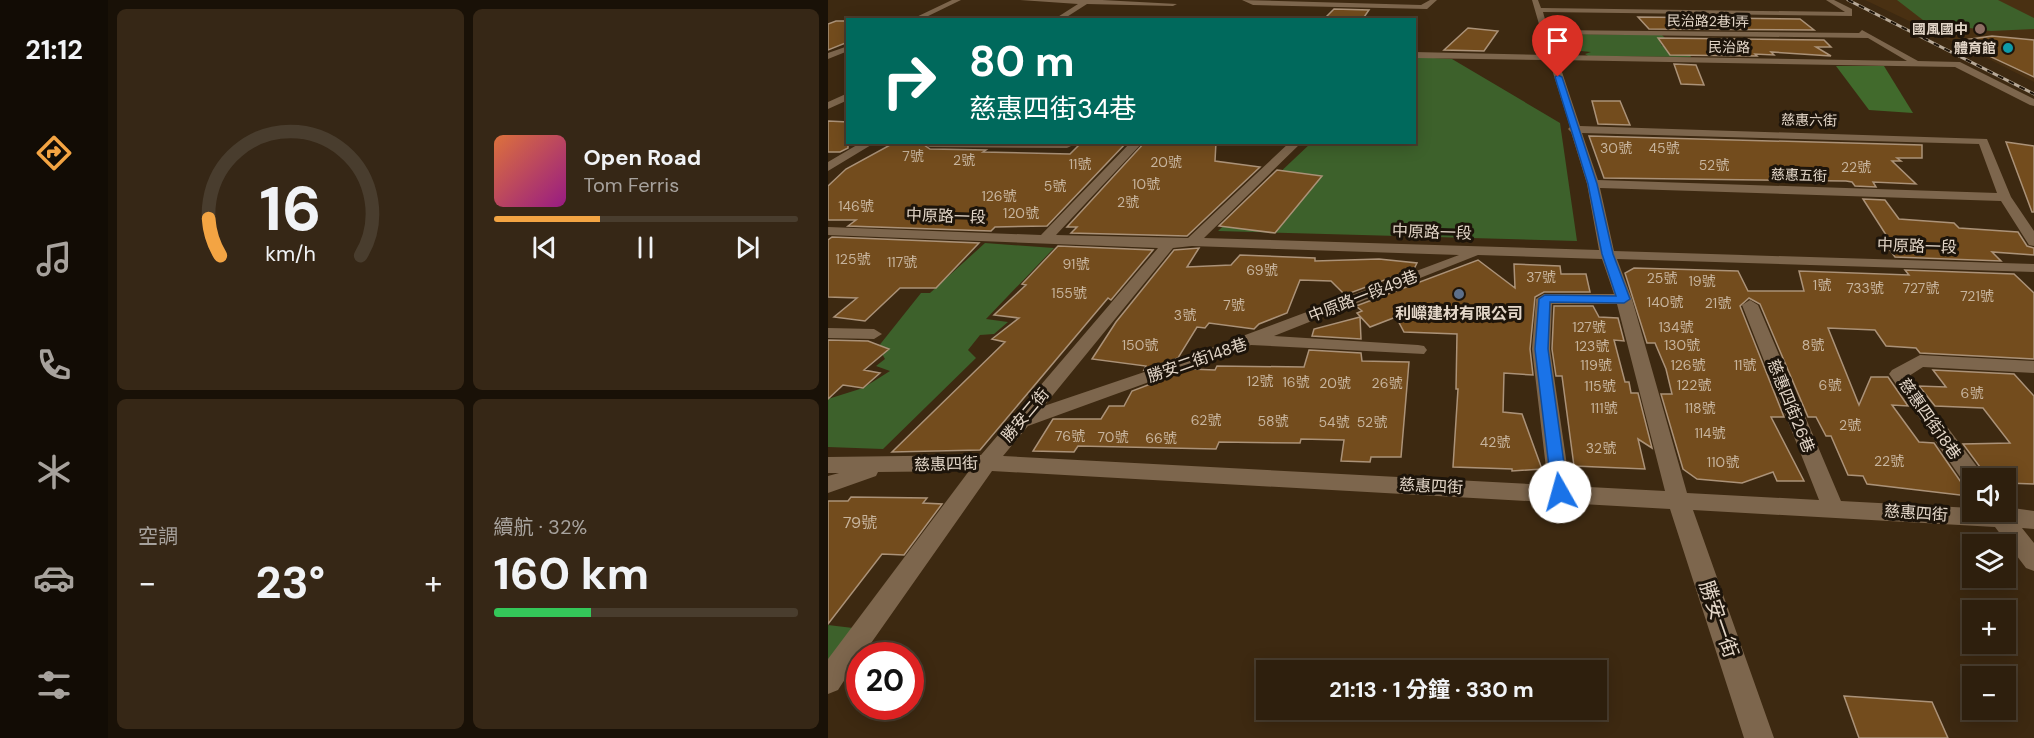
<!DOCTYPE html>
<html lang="zh-TW">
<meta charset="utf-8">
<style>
:root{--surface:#2e1f0d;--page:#362716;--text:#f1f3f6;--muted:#a7a29d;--line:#493d2e;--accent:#f3a443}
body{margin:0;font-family:"DM Sans","Noto Sans TC",sans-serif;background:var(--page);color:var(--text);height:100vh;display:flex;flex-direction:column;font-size:22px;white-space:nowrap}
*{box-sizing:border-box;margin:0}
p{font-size:20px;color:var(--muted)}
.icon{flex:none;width:33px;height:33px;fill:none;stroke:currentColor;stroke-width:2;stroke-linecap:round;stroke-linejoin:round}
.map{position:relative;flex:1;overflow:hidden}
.sheet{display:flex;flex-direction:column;gap:9px;padding:9px;background:#191107;width:720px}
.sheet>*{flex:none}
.banner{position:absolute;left:18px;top:18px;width:570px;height:126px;border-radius:0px;box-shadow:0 3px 15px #0003,0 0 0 2px var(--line);background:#00695c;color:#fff;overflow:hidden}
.fabs{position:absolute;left:1134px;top:468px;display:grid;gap:12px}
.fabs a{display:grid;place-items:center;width:54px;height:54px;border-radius:0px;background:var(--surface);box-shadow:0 3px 15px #0003,0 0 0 2px var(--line);font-size:30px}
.speed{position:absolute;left:18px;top:642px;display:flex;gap:12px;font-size:30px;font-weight:700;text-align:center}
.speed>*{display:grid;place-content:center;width:78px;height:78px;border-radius:50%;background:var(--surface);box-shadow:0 3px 15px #0003,0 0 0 2px var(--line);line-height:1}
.speed .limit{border:9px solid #d22;background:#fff;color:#111}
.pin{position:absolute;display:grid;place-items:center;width:51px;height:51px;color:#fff;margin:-62px -26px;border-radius:50% 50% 50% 0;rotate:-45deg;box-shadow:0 0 6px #0007}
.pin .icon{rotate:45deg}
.me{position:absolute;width:66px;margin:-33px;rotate:353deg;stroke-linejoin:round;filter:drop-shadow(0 0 4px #0008)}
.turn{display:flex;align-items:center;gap:21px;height:126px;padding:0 24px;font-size:27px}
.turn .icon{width:78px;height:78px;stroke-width:2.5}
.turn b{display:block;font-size:42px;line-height:51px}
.big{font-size:45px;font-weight:700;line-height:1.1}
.sheet .widget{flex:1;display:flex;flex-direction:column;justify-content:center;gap:9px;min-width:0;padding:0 21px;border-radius:9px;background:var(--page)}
.sheet .dial{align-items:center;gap:0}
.dial svg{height:156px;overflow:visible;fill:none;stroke:var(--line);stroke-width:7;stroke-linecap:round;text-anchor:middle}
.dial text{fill:var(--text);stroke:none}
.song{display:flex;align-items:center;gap:18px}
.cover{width:72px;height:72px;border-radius:9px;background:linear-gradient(135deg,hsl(20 70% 55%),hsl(310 70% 35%))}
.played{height:6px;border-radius:3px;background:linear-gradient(90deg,var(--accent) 35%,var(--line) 35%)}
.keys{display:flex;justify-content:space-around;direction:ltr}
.heat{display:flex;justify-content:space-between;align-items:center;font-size:33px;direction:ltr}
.charge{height:9px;border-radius:4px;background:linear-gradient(90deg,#34c759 32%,var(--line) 0)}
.sheet .tiles{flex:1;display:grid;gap:9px;grid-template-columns:repeat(2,1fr)}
.trip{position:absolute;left:428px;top:660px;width:351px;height:60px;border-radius:0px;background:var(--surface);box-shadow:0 3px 15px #0003,0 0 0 2px var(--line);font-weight:700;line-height:60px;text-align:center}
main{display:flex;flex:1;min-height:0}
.tabs{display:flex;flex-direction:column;width:108px;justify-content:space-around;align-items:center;background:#120c05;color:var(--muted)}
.tabs .icon{width:42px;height:42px}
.tabs .selected{color:var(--accent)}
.tabs b{font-size:27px;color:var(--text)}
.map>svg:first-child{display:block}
</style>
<main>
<nav class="tabs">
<b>21:12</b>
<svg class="icon selected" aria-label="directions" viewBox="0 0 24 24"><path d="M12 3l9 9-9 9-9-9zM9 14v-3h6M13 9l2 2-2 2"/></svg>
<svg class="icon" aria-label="music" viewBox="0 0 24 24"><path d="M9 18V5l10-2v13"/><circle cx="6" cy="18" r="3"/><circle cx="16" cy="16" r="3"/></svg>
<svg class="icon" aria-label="phone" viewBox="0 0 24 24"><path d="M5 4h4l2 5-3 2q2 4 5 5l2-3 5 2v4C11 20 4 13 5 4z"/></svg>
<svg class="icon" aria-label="climate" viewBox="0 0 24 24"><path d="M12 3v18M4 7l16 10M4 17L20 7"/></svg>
<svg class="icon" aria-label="car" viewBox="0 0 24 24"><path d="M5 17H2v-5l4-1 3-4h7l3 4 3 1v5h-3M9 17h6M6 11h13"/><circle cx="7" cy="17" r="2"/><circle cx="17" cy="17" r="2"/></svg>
<svg class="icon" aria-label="filters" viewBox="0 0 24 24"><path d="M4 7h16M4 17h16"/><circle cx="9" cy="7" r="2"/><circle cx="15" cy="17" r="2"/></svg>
</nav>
<section class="sheet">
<div class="tiles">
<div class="widget dial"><svg viewBox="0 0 100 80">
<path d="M14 69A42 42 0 1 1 86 69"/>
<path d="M14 69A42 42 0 0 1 8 50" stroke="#f3a443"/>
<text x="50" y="56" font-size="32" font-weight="700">16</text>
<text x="50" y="72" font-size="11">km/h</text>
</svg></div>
<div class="widget">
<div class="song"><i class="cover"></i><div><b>Open Road</b><p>Tom Ferris</p></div></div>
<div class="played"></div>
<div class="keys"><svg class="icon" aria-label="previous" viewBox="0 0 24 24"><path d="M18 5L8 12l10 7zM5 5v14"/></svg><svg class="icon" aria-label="pause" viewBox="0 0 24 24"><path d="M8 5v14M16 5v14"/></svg><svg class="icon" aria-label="next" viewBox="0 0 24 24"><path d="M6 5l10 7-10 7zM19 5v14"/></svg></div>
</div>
<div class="widget"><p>空調</p>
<div class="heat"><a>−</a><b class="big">23°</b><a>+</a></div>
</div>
<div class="widget"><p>續航 · 32%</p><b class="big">160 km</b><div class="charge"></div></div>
</div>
</section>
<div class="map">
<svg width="1206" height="738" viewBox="0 0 1206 738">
<rect width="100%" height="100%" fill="#3d2911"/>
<path fill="#493012" d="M1037 0H1206V82L1159 58Z"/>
<path fill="#3d612b" d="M1069 0H1170L1206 18V29L1163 31 1120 25 1132 34H1113Z
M730 34 834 35 838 39 830 38 834 46H857L863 57 760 56 757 54 763 52 753 51 748 45 734 46Z
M587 57 624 59 732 123 749 241 390 231 483 143 586 142Z
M157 243 226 248 158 319 180 322 166 334 152 335 140 350 148 358 55 449 0 447V399L35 388 62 371 48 366 57 359 50 347 93 293H102Z
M0 625 25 628 0 662Z"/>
<path fill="#416a2c" d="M1008 66H1056L1085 113 1041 110Z"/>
<path fill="#734c1d" stroke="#ab9278" stroke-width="1.5" d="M506 9 541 10 534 20H495Z
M810 17 972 19 986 30 821 29Z
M8 21H20V42L0 50V24Z
M640 28 670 31 656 51 616 50Z
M1164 36 1206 40V77L1129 41Z
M830 38 996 40 1003 47H988L1003 56 943 52 946 55 927 54 929 56 842 55Z
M846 64 868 65 876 85 853 84Z
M764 101H792L802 125 770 124Z
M0 121 20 122V148L12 152H0Z
M761 136 1094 145V158H1069L1073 161H1064L1088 184 1045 182 1048 187 1027 186 1024 182 1018 181 776 178Z
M254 142H299L219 226 167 227 163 231 20 226 28 220H0V186L18 169 62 145H96L102 149 158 150 155 152 242 154Z
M317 142 365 145 367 142H388L387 161 432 167 359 236 243 233 249 227H239Z
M1178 142 1206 146V212H1204Z
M449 170 494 176 447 233 391 226Z
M1035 199 1057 200 1071 219 1126 223 1131 228 1190 232 1199 246 1206 248V255L1164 252 1173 261 1067 257 1055 241H1062Z
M4 237 151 243 108 288H72L37 321 6 317 29 298 0 297V240Z
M230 246 325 250 283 300 280 298 152 450 64 452 177 342 164 339 191 318 166 315 198 285 194 284Z
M371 248 359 267 403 265 412 255 487 258V261L551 259 589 263 586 269 517 295 503 281 472 280 459 313 431 324 426 329 381 323 377 328 369 327 350 358 316 370 318 366 264 359 288 322 346 250Z
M650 260 687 288 686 264 732 266 733 274H758L762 292H716L707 297 702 349 705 375 676 373 675 412 694 414 714 469 684 471V469L625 467 630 389H628L629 334 576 332 568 317 542 327 529 313 534 311 528 306Z
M806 268 910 271 920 291H976L971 271 1081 275 1077 270 1186 274 1206 293V359L1092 353 1088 348 1058 346 1047 330 1000 328 1031 405 1043 377H1060L1080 406 1064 405 1091 442 1106 443 1135 485 1144 488V491L1132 495 1039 484 1035 476 1020 475 1003 436H998L988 417H980L932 304 921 298 912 306 956 417H943L976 481H949L945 472 914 483 869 479 855 469 833 394H844L838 369 827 343H819L797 273Z
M726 306H765L771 317 790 318 796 341 786 340 797 382H801L803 393H810L824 448 810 439 817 469 746 466 734 376H728L724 349Z
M532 317 533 339 484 336 486 329Z
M0 340 40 341 61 349 36 370 52 373 35 388 15 385 0 399Z
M481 350 533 353 534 361 581 362 573 457H543L542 462 513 461 516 440 473 439 472 443 391 442 388 449 250 446 246 452 205 451 225 419H273L281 406H296L304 391 362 369 387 370 389 366 476 367Z
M1105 370 1186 374 1206 396V484L1178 483V478H1157L1155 471 1135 444 1182 443 1155 408 1107 406 1091 386 1118 387Z
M23 497 99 498 95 503 114 504 76 555 54 554 0 624V501H20Z
M1016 696 1104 702 1120 738H1031Z"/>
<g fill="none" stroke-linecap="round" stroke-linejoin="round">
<path fill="#7d664d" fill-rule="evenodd" d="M124 0H133L92 20H82Z
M192 0H274L349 4 345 6 259 4 234 20H225L250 4Z
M414 0 593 5 602 0H609L599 9 425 5Z
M704 0H710L713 8 1017 12 998 0H1006L1024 9V16L715 12 720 30 1031 33 1034 30 1090 61 1132 62 1206 99V106L1202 105 1127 67 730 60 752 126 1159 139 1183 197 1206 231V246L1201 245 1173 201 772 188 786 251 1206 264V272L789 259 804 299 859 493 991 500 914 305 922 300 930 305 1013 501 1144 508V512H1178V507L1206 511V529L1194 528 1206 543V571L1198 568 1167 527 865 510 946 738H916L842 509 164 471 34 656H32L10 690 0 694V659L141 471 50 472 48 476 0 493V476L11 473H0V457L153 455 330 248 0 235V227L213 235 303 142H315L228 235 360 238 462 142H474L376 238 771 250 759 184 743 132 740 129 742 127 721 60 586 58V52L720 55ZM722 34 1040 38 1079 61 729 55ZM754 133 1151 144 1169 193 770 180ZM364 246 631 255 337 365 216 406 345 248ZM650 255 774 259 786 294H716L708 299 704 349 720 485 175 456 200 426 423 345 596 354 599 350 596 346 590 345 446 336ZM724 304H789L837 491 742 486 722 349Z
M177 17 195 20H174Z
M20 46V51L0 59V53Z
M20 93V100L0 109V102Z
M34 142H48L0 171V162Z
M97 142H243L245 145 239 148 102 147 98 146Z
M0 328 46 329 54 334 46 339 0 338Z
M1092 355 1206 361V373L1095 367 1081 376 1153 472 1155 478H1144V486L1137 484 1061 374 1064 370Z"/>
<defs>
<path id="rail" d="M1020 0 1206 94"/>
</defs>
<use href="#rail" stroke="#b7a998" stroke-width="3"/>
<use href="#rail" stroke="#1d140a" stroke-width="2" stroke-dasharray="6" stroke-linecap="butt"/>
</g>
<path fill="#1a73e8" stroke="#114b97" stroke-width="1.5" d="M730 75 734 77 769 184 785 254 802 299 796 303 722 302 720 349 740 492 732 499 724 492 707 349 711 299 717 295 788 296 774 254 760 184 727 77Z"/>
<circle fill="#8d6e63" stroke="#1d140a" stroke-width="2" cx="1152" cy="29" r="6"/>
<circle fill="#0f9aa8" stroke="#1d140a" stroke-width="2" cx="1180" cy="48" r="6"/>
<circle fill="#5c6f8a" stroke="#1d140a" stroke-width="2" cx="631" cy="294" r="6"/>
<g text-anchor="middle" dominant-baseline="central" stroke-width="6" stroke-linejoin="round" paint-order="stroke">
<g font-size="14" fill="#e3d6c8" stroke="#1d140a">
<text transform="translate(880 21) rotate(1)">民治路2巷1弄</text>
<text transform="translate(901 47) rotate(1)">民治路</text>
<text transform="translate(981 120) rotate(1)">慈惠六街</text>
<text transform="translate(971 175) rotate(2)">慈惠五街</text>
</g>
<g font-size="14" font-weight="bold" fill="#e3d6c8" stroke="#1d140a" text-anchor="end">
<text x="1140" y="29">國風國中</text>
<text x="1168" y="48">體育館</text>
</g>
<g font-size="14" fill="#c7b49d">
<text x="788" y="148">30號</text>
<text x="836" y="148">45號</text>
<text x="85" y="156">7號</text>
<text x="136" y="160">2號</text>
<text x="338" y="162">20號</text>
<text x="252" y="164">11號</text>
<text x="886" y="165">52號</text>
<text x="1028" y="167">22號</text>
<text x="318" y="184">10號</text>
<text x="227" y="186">5號</text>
<text x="171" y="196">126號</text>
<text x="300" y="202">2號</text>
<text x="28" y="206">146號</text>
<text x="193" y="213">120號</text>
<text x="25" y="259">125號</text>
<text x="74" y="262">117號</text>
<text x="248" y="264">91號</text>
<text x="434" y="270">69號</text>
<text x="713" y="277">37號</text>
<text x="834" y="278">25號</text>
<text x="874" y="281">19號</text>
<text x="994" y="285">1號</text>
<text x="1037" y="288">733號</text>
<text x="1093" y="288">727號</text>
<text x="241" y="293">155號</text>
<text x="1149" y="296">721號</text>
<text x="837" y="302">140號</text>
<text x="890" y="303">21號</text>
<text x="406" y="305">7號</text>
<text x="357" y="315">3號</text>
<text x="761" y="327">127號</text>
<text x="848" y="327">134號</text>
<text x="312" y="345">150號</text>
<text x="854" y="345">130號</text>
<text x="985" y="345">8號</text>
<text x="764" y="346">123號</text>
<text x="768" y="365">119號</text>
<text x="860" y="365">126號</text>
<text x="917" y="365">11號</text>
<text x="432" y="381">12號</text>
<text x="468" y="382">16號</text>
<text x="507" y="383">20號</text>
<text x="559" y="383">26號</text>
<text x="866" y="385">122號</text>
<text x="1002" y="385">6號</text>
<text x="772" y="386">115號</text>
<text x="1144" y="393">6號</text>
<text x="776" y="408">111號</text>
<text x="872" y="408">118號</text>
<text x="378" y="420">62號</text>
<text x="445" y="421">58號</text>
<text x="506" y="422">54號</text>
<text x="544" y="422">52號</text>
<text x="1022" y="425">2號</text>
<text x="882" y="433">114號</text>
<text x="242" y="436">76號</text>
<text x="285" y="437">70號</text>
<text x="333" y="438">66號</text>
<text x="667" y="442">42號</text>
<text x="773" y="448">32號</text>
<text x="1061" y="461">22號</text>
<text x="895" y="462">110號</text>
</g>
<g font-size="16" fill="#e3d6c8" stroke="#1d140a">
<text transform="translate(118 216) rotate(2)">中原路一段</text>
<text transform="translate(604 232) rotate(2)">中原路一段</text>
<text transform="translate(1089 246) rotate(2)">中原路一段</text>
<text transform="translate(535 296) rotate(-21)">中原路一段49巷</text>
<text transform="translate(369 360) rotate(-19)">勝安二街148巷</text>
<text transform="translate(963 406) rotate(68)">慈惠四街26巷</text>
<text transform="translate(197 415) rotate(-50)">勝安二街</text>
<text transform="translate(1102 419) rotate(55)">慈惠四街18巷</text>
<text transform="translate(118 464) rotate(-2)">慈惠四街</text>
<text transform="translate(603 486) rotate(3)">慈惠四街</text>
<text transform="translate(1088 513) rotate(4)">慈惠四街</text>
</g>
<g font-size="16" font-weight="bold" fill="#e3d6c8" stroke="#1d140a">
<text x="631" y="313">利嶸建材有限公司</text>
</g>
<g font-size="16" fill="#c7b49d">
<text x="32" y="522">79號</text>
</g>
<g font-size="20" fill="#e3d6c8" stroke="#1d140a">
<text transform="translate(891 619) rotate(71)">勝安一街</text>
</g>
</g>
</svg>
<div class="fabs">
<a><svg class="icon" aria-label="sound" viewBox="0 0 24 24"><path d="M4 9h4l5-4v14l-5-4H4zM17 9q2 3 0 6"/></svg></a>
<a><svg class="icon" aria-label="layers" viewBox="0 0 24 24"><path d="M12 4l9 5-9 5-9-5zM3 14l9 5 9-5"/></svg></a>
<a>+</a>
<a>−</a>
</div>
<div class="speed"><div class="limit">20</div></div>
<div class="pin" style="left:730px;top:77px;background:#d93025"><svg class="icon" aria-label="arrive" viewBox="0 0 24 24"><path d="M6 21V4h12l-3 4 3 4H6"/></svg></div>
<svg class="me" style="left:732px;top:492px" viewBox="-20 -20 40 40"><circle r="19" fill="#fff"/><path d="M0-13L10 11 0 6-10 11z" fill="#1a73e8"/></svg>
<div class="trip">21:13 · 1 分鐘 · 330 m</div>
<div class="banner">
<div class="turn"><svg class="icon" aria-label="right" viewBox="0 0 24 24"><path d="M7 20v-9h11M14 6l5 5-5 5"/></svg><div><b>80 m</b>慈惠四街34巷</div></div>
</div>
</div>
</main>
